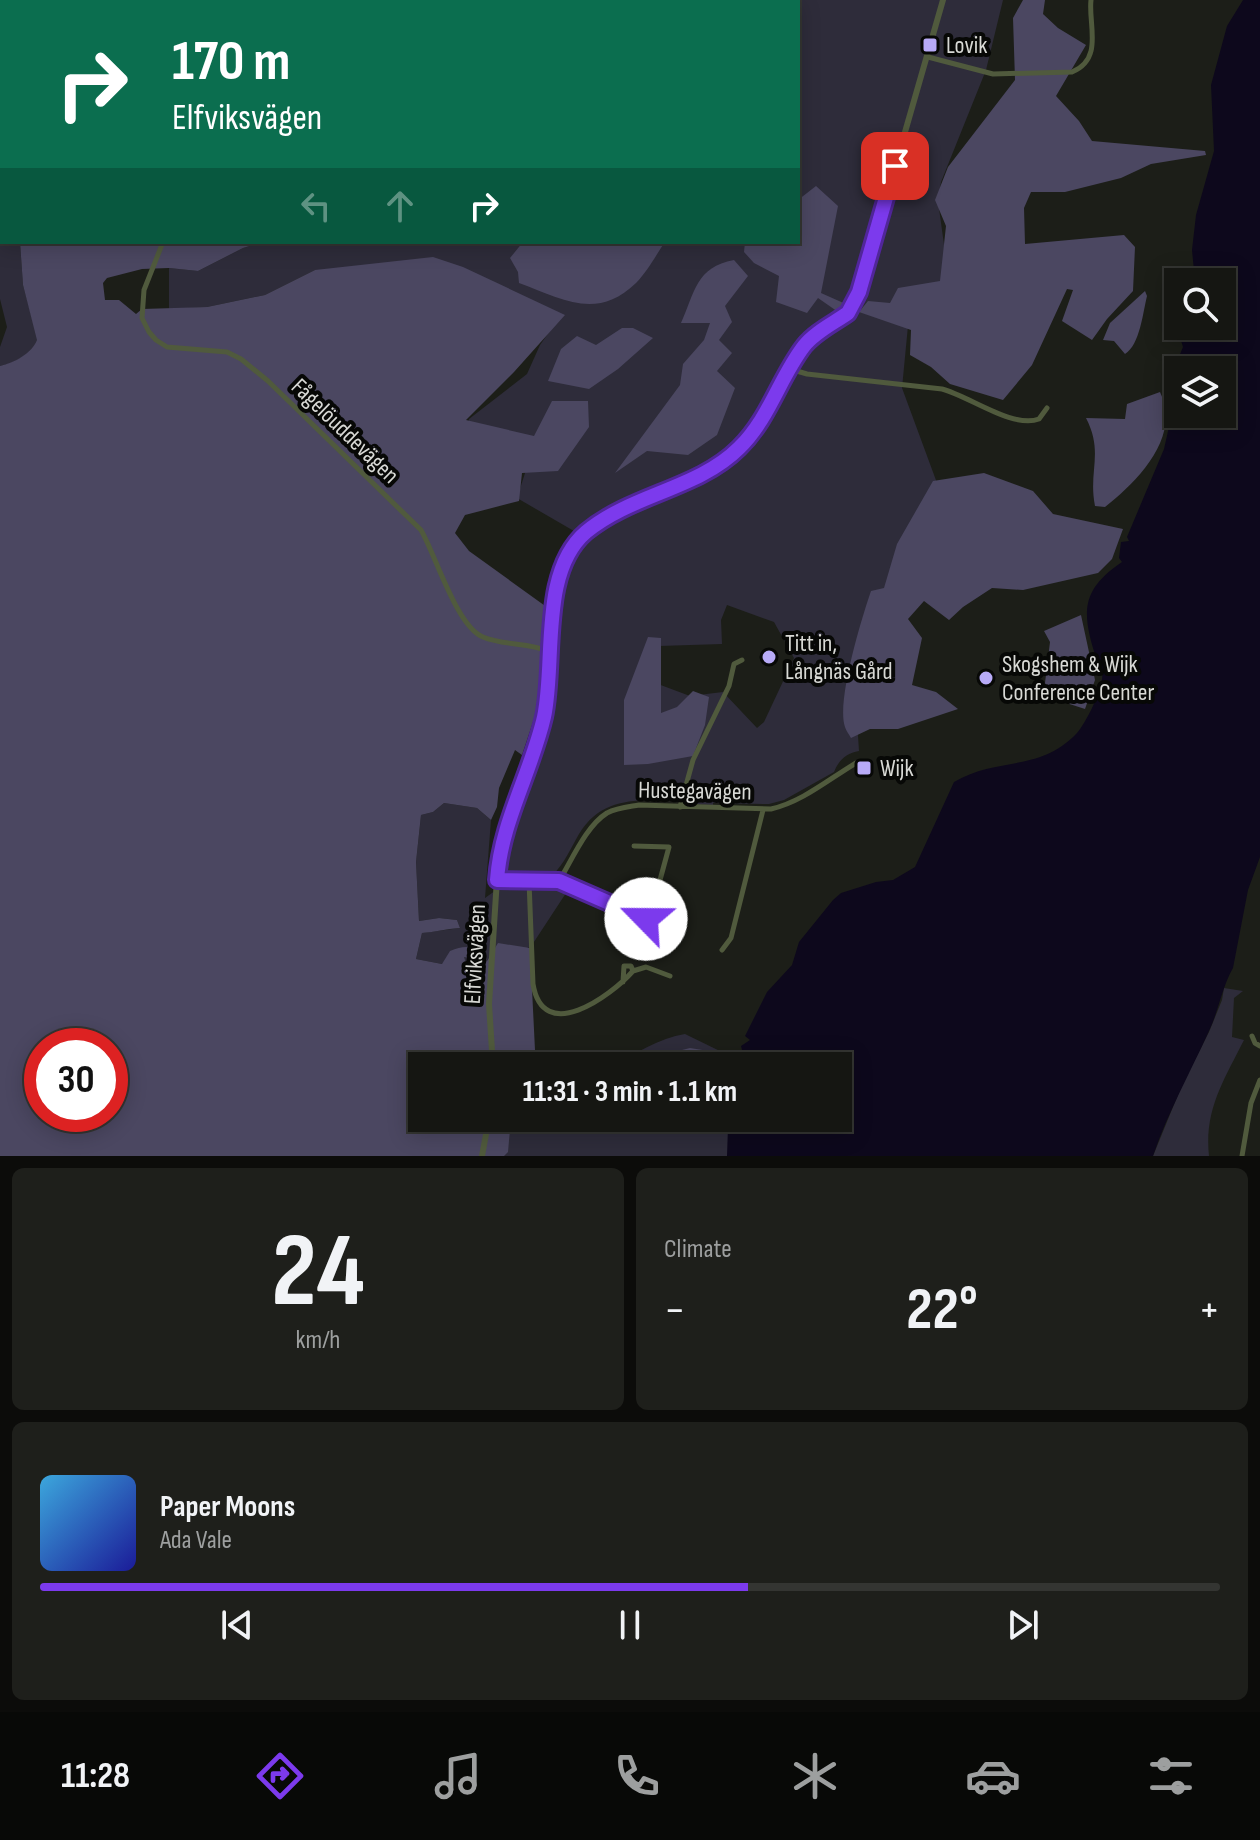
<!DOCTYPE html>
<meta charset="utf-8">
<style>
:root{--surface:#151612;--page:#1e1f1b;--text:#f1f3f6;--muted:#9d9f9f;--line:#343532;--accent:#7c3aed}
body{margin:0;font-family:"Sofia Sans Condensed",sans-serif;background:var(--page);color:var(--text);height:100vh;display:flex;flex-direction:column;font-size:30px;white-space:nowrap}
*{box-sizing:border-box;margin:0}
p{font-size:26px;color:var(--muted)}
.icon{flex:none;width:44px;height:44px;fill:none;stroke:currentColor;stroke-width:2;stroke-linecap:round;stroke-linejoin:round}
.map{position:relative;height:1156px;overflow:hidden}
.panel{display:flex;flex-direction:column;gap:12px;padding:12px;background:#0c0c0a;flex:1}
.panel>*{flex:none}
.top-card{position:absolute;left:0px;top:0px;width:800px;height:244px;box-shadow:0 4px 20px #0003,0 0 0 2px var(--line);background:#0b6e4f;color:#fff;overflow:hidden}
.tools{position:absolute;left:1164px;top:268px;display:grid;gap:16px}
.tools a{display:grid;place-items:center;width:72px;height:72px;border-radius:0px;background:var(--surface);box-shadow:0 4px 20px #0003,0 0 0 2px var(--line);font-size:40px}
.speed{position:absolute;left:24px;top:1028px;display:flex;gap:16px;font-size:40px;font-weight:700;text-align:center}
.speed>*{display:grid;place-content:center;width:104px;height:104px;border-radius:50%;background:var(--surface);box-shadow:0 4px 20px #0003,0 0 0 2px var(--line);line-height:1}
.speed .limit{border:12px solid #d22;background:#fff;color:#111}
.pin{position:absolute;display:grid;place-items:center;width:68px;height:68px;color:#fff;margin:-34px;border-radius:16px;box-shadow:0 4px 12px #0006}
.me{position:absolute;width:88px;margin:-44px;rotate:293deg;stroke-linejoin:round;filter:drop-shadow(0 0 6px #0008)}
.turn{display:flex;align-items:center;gap:28px;height:168px;padding:0 40px;font-size:36px}
.turn .icon{width:104px;height:104px;stroke-width:2.5}
.turn b{display:block;font-size:56px;line-height:68px}
.lanes{display:flex;align-items:center;height:76px;padding:0 40px;background:#0003;justify-content:center;gap:40px;direction:ltr}
.lanes .off{opacity:.35}
.big{font-size:60px;font-weight:700;line-height:1.1}
.panel .card{flex:1;display:flex;flex-direction:column;justify-content:center;gap:12px;min-width:0;padding:0 28px;border-radius:12px;background:var(--page)}
.panel .dial{align-items:center;gap:0}
.dial b{font-size:104px;line-height:1}
.song{display:flex;align-items:center;gap:24px}
.cover{width:96px;height:96px;border-radius:12px;background:linear-gradient(135deg,hsl(200 70% 55%),hsl(240 70% 35%))}
.played{height:8px;border-radius:4px;background:linear-gradient(90deg,var(--accent) 60%,var(--line) 60%)}
.keys{display:flex;justify-content:space-around;direction:ltr}
.heat{display:flex;justify-content:space-between;align-items:center;font-size:44px;direction:ltr}
.panel .tiles{flex:1;display:grid;gap:12px;grid-template-columns:1fr 1fr}
.card:last-child{grid-column:span 2}
.trip{position:absolute;left:408px;top:1052px;width:444px;height:80px;border-radius:0px;background:var(--surface);box-shadow:0 4px 20px #0003,0 0 0 2px var(--line);font-weight:700;line-height:80px;text-align:center}
.menu{display:flex;height:128px;justify-content:space-around;align-items:center;background:#080907;color:var(--muted)}
.menu .icon{width:56px;height:56px}
.menu .on{color:var(--accent)}
.menu b{font-size:36px;color:var(--text)}
.map>svg:first-child{display:block}
</style>
<div class="map">
<svg width="1260" height="1156" viewBox="0 0 1260 1156">
<rect width="100%" height="100%" fill="#1c1e18"/>
<path fill="#2e2c3a" fill-rule="evenodd" d="M677 0H1003L986 70 941 182 938 201 949 281 910 305 902 388 937 483 856 705 859 751C846 753 839 760 834 772L784 800 769 804 713 803V805L687 804V802C646 800 604 793 579 834 571 848 564 864 552 876L525 874V885L568 890 530 948 528 947 496 1066 495 948 487 961 480 968 466 963 463 956 475 948 442 964 416 959 422 933 460 928 457 920 439 918 419 921 416 862 421 815 433 812 444 803 477 808 491 820 485 898 499 888 501 856 507 832 547 720 563 579 567 567 586 538 517 498 536 439 468 423 469 419 527 374 540 345 559 318 315 270 265 295 207 307 169 309V268L198 271 243 248 263 242H798V2H677ZM727 605 774 622 794 658 764 722 757 728 723 692 690 696 658 684 659 646 722 644 721 620Z
M0 167 2 242H20L23 285 38 340C32 353 14 364 0 366V347L7 327 0 299Z
M1224 988 1243 991 1234 998 1232 1037 1244 1040C1224 1080 1204 1110 1209 1156H1153L1182 1085 1209 1032 1222 1000Z
M685 1034 728 1055 764 1066H612C635 1054 659 1038 685 1034Z
M493 1118H838L909 1156H485Z"/>
<path fill="#4b4761" fill-rule="evenodd" d="M12 0H671L12 2Z
M1023 0H1045L1043 14 1058 28 1086 45 1056 96 1079 121 1092 141 1205 151 1206 155 1151 164 1121 178 1065 192H1031L1024 208 1025 244 1124 235 1135 247 1133 291 1107 319 1092 340 1062 321 1073 290 1067 289 1032 365 1003 400 950 384 931 367 910 355 911 330 859 312 868 301 890 303 898 288 940 281 946 226 935 200 948 167 1015 80 1013 18Z
M816 186 838 206 821 293 848 305 841 314 818 298 807 313 776 302 779 276 754 263 744 252 745 242H798V200Z
M20 242H263L243 248 198 271 169 268 142 269 107 278 103 283 105 300H119L136 314 142 309 207 307 265 295 315 270 433 257 463 267 565 315 514 372 466 420 534 436 552 401H588L589 427 558 471 522 473 519 501 465 515 455 533 469 551 548 608 536 713 522 755 515 750 499 788 497 807 491 820 477 808 444 803 433 812 421 815 416 862 419 921 439 918 457 920 460 928C446 929 435 932 422 933L416 959 442 964 450 951C464 946 472 944 482 956L477 959 464 957 466 963 474 962 479 968 482 963 487 961 498 943 530 948 535 1050 544 1066H422V1118H511L508 1152 504 1156H0V366C14 363 32 353 37 340L23 285ZM42 1046H110V1114H42Z
M523 242H665C656 255 647 272 636 283 597 321 562 299 519 283L518 272 510 258Z
M734 260 748 276 725 306 732 322 719 340 732 353 717 371 735 388 717 435 688 455 647 451 615 473 680 385 683 364 704 340 710 323H681C695 292 696 267 734 260Z
M1145 291 1147 296C1143 312 1140 345 1125 354L1114 341 1103 340 1110 323Z
M622 328H633L653 338 618 369 589 389 548 381 561 349 577 336 596 345Z
M1160 392C1182 437 1137 482 1105 507L1095 506C1088 471 1104 453 1086 418L1125 419 1127 404Z
M984 473 1033 491 1053 514 1123 529 1112 559 1098 573 1023 590 992 588 963 607 949 620 924 601 908 619 922 638 912 685 936 692 958 709 898 729H870L851 738C849 734 846 731 845 727 836 702 862 617 871 591L884 588 897 544 933 481Z
M1081 615 1095 680 1085 709 1054 699 1045 683 1050 642 1044 631Z
M648 637 661 638V713L677 707 693 691 709 697 705 725 693 756 648 764 624 765V700Z
M690 1048 715 1052 712 1066H645L666 1054Z"/>
<path fill="#0d081c" fill-rule="evenodd" d="M1243 0H1260V857L1248 890 1233 968C1222 987 1219 1010 1209 1031 1190 1073 1168 1112 1153 1156H727L728 1127 735 1118H838V1066H737L736 1062 742 1050 741 1046 750 1040 745 1036 767 992 792 965 799 942 833 900 841 893 876 882 893 880 915 867 954 782C997 756 1039 773 1077 733 1086 723 1105 686 1102 672 1101 668 1098 665 1097 661 1082 614 1079 591 1122 562L1119 558 1121 542 1129 541 1127 537 1164 449 1177 391 1173 371 1183 347 1173 314 1178 297V326H1222V282H1187L1194 271 1192 250 1196 215 1214 151 1211 85 1227 26ZM1222 370V414H1178V370Z"/>
<g fill="none" stroke-linecap="round" stroke-linejoin="round">
<path stroke="#505a3d" stroke-width="5" d="M928 57 993 74 1072 72C1104 59 1088 24 1091 0
M0 159 2 158
M163 242 144 290 142 318 149 332 156 340 167 347 227 352 241 359 268 381 421 530C436 556 457 627 483 637 504 646 529 642 550 652
M790 369 807 374 942 389C969 396 1013 429 1039 419L1047 408
M680 807 693 760 729 686 734 664 742 660
M634 846 669 847 657 891 646 919
M497 880 559 881 672 930
M529 881 533 984C543 1045 610 997 633 971L631 966H624L623 982
M559 881C572 860 586 826 607 813 617 808 628 807 639 805L771 809C802 802 829 779 856 763
M722 950 731 938 763 810
M633 971 646 967 670 976
M1252 1036 1255 1043 1260 1046
M1242 1156 1251 1103 1260 1080"/>
<path stroke="#505a3d" stroke-width="6" d="M493 1066 489 1004 498 863 511 810 544 716 555 602 562 565 579 538 605 519 641 499 703 474 738 449 761 420 804 346 848 313 859 292 943 0
M482 1156 489 1118"/>
</g>
<g fill="none" stroke-linecap="round" stroke-linejoin="round">
<defs>
<path id="route" d="M646 919 559 881 497 880C501 822 531 773 544 717 556 662 539 572 586 532 632 494 698 489 739 448 769 419 780 377 804 346 815 332 834 323 848 313L859 292 895 166"/>
</defs>
<use href="#route" stroke="#51269a" stroke-width="20"/>
<use href="#route" stroke="#7c3aed" stroke-width="14"/>
</g>
<g fill="#b8abf7" stroke="#070806" stroke-width="3">
<rect x="922" y="37" width="16" height="16" rx="4"/>
<circle cx="769" cy="657" r="8"/>
<circle cx="986" cy="678" r="8"/>
<rect x="856" y="760" width="16" height="16" rx="4"/>
</g>
<g text-anchor="middle" dominant-baseline="central" stroke-width="8" stroke-linejoin="round" paint-order="stroke">
<g font-size="24" fill="#d8d9d5" stroke="#070806" text-anchor="start">
<text x="946" y="45">Lovik</text>
<text x="785" y="643">Titt in,<tspan x="785" dy="28">Långnäs Gård</tspan></text>
<text x="1002" y="664">Skogshem &amp; Wijk<tspan x="1002" dy="28">Conference Center</tspan></text>
<text x="880" y="768">Wijk</text>
</g>
<g font-size="24" fill="#d8d9d5" stroke="#070806">
<text transform="translate(345 431) rotate(44)">Fågelöuddevägen</text>
<text transform="translate(695 791) rotate(1)">Hustegavägen</text>
<text transform="translate(475 954) rotate(-87)">Elfviksvägen</text>
</g>
</g>
</svg>
<div class="tools">
<a><svg class="icon" aria-label="search" viewBox="0 0 24 24"><circle cx="10" cy="10" r="6"/><path d="M15 15l6 6"/></svg></a>
<a><svg class="icon" aria-label="layers" viewBox="0 0 24 24"><path d="M12 4l9 5-9 5-9-5zM3 14l9 5 9-5"/></svg></a>
</div>
<div class="speed"><div class="limit">30</div></div>
<div class="pin" style="left:895px;top:166px;background:#d93025"><svg class="icon" aria-label="arrive" viewBox="0 0 24 24"><path d="M6 21V4h12l-3 4 3 4H6"/></svg></div>
<svg class="me" style="left:646px;top:919px" viewBox="-20 -20 40 40"><circle r="19" fill="#fff"/><path d="M0-13L10 11 0 6-10 11z" fill="#7c3aed"/></svg>
<div class="trip">11:31 · 3 min · 1.1 km</div>
<div class="top-card">
<div class="turn"><svg class="icon" aria-label="right" viewBox="0 0 24 24"><path d="M7 20v-9h11M14 6l5 5-5 5"/></svg><div><b>170 m</b>Elfviksvägen</div></div>
<div class="lanes"><svg class="icon off" aria-label="left" viewBox="0 0 24 24"><path d="M17 20v-9H6M10 6l-5 5 5 5"/></svg><svg class="icon off" aria-label="ahead" viewBox="0 0 24 24"><path d="M12 20V5M6 11l6-6 6 6"/></svg><svg class="icon" aria-label="right" viewBox="0 0 24 24"><path d="M7 20v-9h11M14 6l5 5-5 5"/></svg></div>
</div>
</div>
<section class="panel">
<div class="tiles">
<div class="card dial"><b>24</b><p>km/h</p></div>
<div class="card"><p>Climate</p>
<div class="heat"><a>−</a><b class="big">22°</b><a>+</a></div>
</div>
<div class="card">
<div class="song"><i class="cover"></i><div><b>Paper Moons</b><p>Ada Vale</p></div></div>
<div class="played"></div>
<div class="keys"><svg class="icon" aria-label="previous" viewBox="0 0 24 24"><path d="M18 5L8 12l10 7zM5 5v14"/></svg><svg class="icon" aria-label="pause" viewBox="0 0 24 24"><path d="M8 5v14M16 5v14"/></svg><svg class="icon" aria-label="next" viewBox="0 0 24 24"><path d="M6 5l10 7-10 7zM19 5v14"/></svg></div>
</div>
</div>
</section>
<nav class="menu">
<b>11:28</b>
<svg class="icon on" aria-label="directions" viewBox="0 0 24 24"><path d="M12 3l9 9-9 9-9-9zM9 14v-3h6M13 9l2 2-2 2"/></svg>
<svg class="icon" aria-label="music" viewBox="0 0 24 24"><path d="M9 18V5l10-2v13"/><circle cx="6" cy="18" r="3"/><circle cx="16" cy="16" r="3"/></svg>
<svg class="icon" aria-label="phone" viewBox="0 0 24 24"><path d="M5 4h4l2 5-3 2q2 4 5 5l2-3 5 2v4C11 20 4 13 5 4z"/></svg>
<svg class="icon" aria-label="climate" viewBox="0 0 24 24"><path d="M12 3v18M4 7l16 10M4 17L20 7"/></svg>
<svg class="icon" aria-label="car" viewBox="0 0 24 24"><path d="M5 17H2v-5l4-1 3-4h7l3 4 3 1v5h-3M9 17h6M6 11h13"/><circle cx="7" cy="17" r="2"/><circle cx="17" cy="17" r="2"/></svg>
<svg class="icon" aria-label="filters" viewBox="0 0 24 24"><path d="M4 7h16M4 17h16"/><circle cx="9" cy="7" r="2"/><circle cx="15" cy="17" r="2"/></svg>
</nav>
